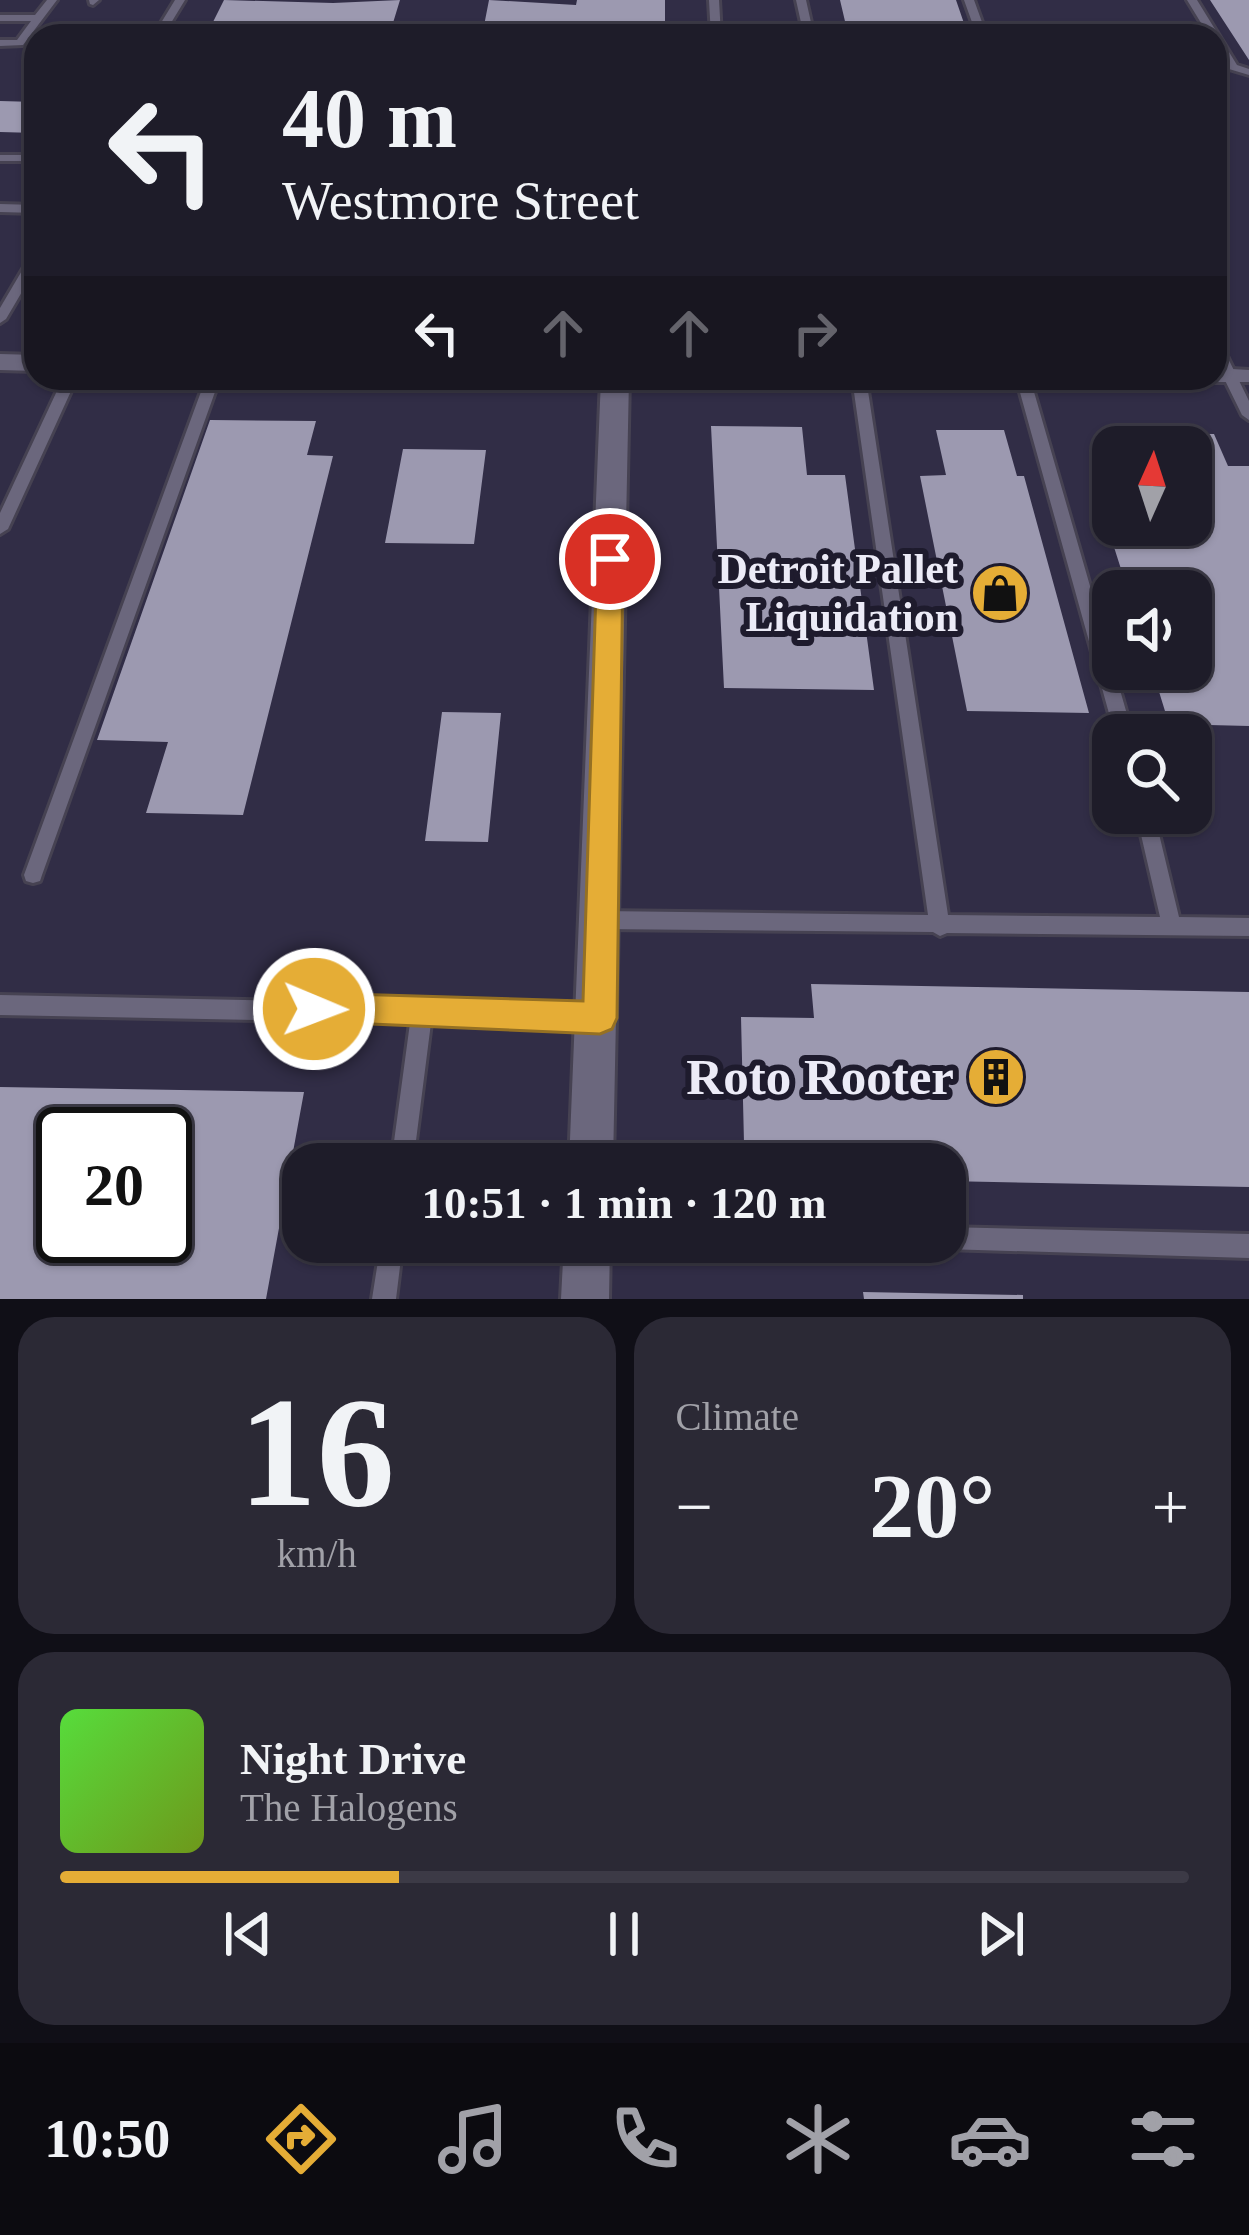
<!DOCTYPE html>
<meta charset="utf-8">
<style>
:root{--surface:#1e1c29;--page:#2b2935;--text:#f1f3f6;--muted:#a1a1a8;--line:#3c3a46;--accent:#e5ad36}
body{margin:0;font-family:"Times New Roman",serif;background:var(--page);color:var(--text);height:100vh;display:flex;flex-direction:column;font-size:45px;white-space:nowrap}
*{box-sizing:border-box;margin:0}
p{font-size:39px;color:var(--muted)}
.icon{flex:none;width:66px;height:66px;fill:none;stroke:currentColor;stroke-width:2;stroke-linecap:round;stroke-linejoin:round}
.map{position:relative;height:1299px;overflow:hidden}
.details{display:flex;flex-direction:column;gap:18px;padding:18px;background:#100f17;flex:1}
.details>*{flex:none}
.top-card{position:absolute;left:24px;top:24px;width:1203px;height:366px;border-radius:36px;box-shadow:0 3px 9px #0004,0 0 0 3px var(--line);background:#1e1c29;color:var(--text);overflow:hidden}
.needle{width:78px;rotate:3deg}
.fabs{position:absolute;left:1092px;top:426px;display:grid;gap:24px}
.fabs a{display:grid;place-items:center;width:120px;height:120px;border-radius:24px;background:var(--surface);box-shadow:0 3px 9px #0004,0 0 0 3px var(--line);font-size:60px}
.speed{position:absolute;left:36px;top:1107px;display:flex;gap:24px;font-size:60px;font-weight:700;text-align:center}
.speed>*{display:grid;place-content:center;width:156px;height:156px;border-radius:50%;background:var(--surface);box-shadow:0 3px 9px #0004,0 0 0 3px var(--line);line-height:1}
.speed .limit{border:6px solid #111;border-radius:18px;background:#fff;color:#111}
.pin{position:absolute;display:grid;place-items:center;width:102px;height:102px;color:#fff;margin:-51px;border:6px solid #fff;border-radius:50%;box-shadow:0 3px 12px #0007}
.me{position:absolute;width:132px;margin:-66px;rotate:91deg;stroke-linejoin:round;filter:drop-shadow(0 0 9px #0008)}
.turn{display:flex;align-items:center;gap:42px;height:252px;padding:0 60px;font-size:54px}
.turn .icon{width:156px;height:156px;stroke-width:2.5}
.turn b{display:block;font-size:84px;line-height:102px}
.lanes{display:flex;align-items:center;height:114px;padding:0 60px;background:#0003;justify-content:center;gap:60px;direction:ltr}
.lanes .off{opacity:.35}
.big{font-size:90px;font-weight:800;line-height:1.1}
.details .widget{flex:1;display:flex;flex-direction:column;justify-content:center;gap:18px;min-width:0;padding:0 42px;border-radius:36px;background:var(--page)}
.details .dial{align-items:center;gap:0}
.dial b{font-size:156px;line-height:1}
.song{display:flex;align-items:center;gap:36px}
.cover{width:144px;height:144px;border-radius:18px;background:linear-gradient(135deg,hsl(110 70% 55%),hsl(80 70% 35%))}
.played{height:12px;border-radius:6px;background:linear-gradient(90deg,var(--accent) 30%,var(--line) 30%)}
.keys{display:flex;justify-content:space-around;direction:ltr}
.heat{display:flex;justify-content:space-between;align-items:center;font-size:66px;direction:ltr}
.details .tiles{flex:1;display:grid;gap:18px;grid-template-columns:1fr 1fr}
.widget:last-child{grid-column:span 2}
.trip{position:absolute;left:282px;top:1143px;width:684px;height:120px;border-radius:36px;background:var(--surface);box-shadow:0 3px 9px #0004,0 0 0 3px var(--line);font-weight:800;line-height:120px;text-align:center}
.tabs{display:flex;height:192px;justify-content:space-around;align-items:center;background:#0c0b10;color:var(--muted)}
.tabs .icon{width:84px;height:84px}
.tabs .on{color:var(--accent)}
.tabs b{font-size:54px;color:var(--text)}
.map>svg:first-child{display:block}
</style>
<div class="map">
<svg width="1249" height="1299" viewBox="0 0 1249 1299">
<rect width="100%" height="100%" fill="#282537"/>
<path fill="#312d46" fill-rule="evenodd" d="M0 0H1249V1299H0ZM36 36H1215V378H36ZM1113 447H1191V525H1113ZM1113 591H1191V669H1113ZM1113 735H1191V813H1113ZM63 1134H165V1236H63ZM303 1164H945V1242H303Z"/>
<path fill="#9c99b0" fill-rule="evenodd" d="M224 0 333 3 400 0 389 36H296L300 26 209 30Z
M489 0 576 5 577 0H665V33L576 28 575 36H482Z
M840 0H956L968 35 848 34Z
M1210 0H1249V60Z
M0 101 36 102V133L0 132Z
M210 420 316 421 307 455 333 456 243 815 146 813 168 742 97 740Z
M711 426 802 427 807 475H845L874 690 724 688Z
M936 430H1004L1017 476H1024L1089 713 967 711 920 476 946 475Z
M1099 433 1214 434 1228 466H1249V726L1169 724 1152 669H1191V591H1128L1092 478 1110 477ZM1113 447H1191V525H1113Z
M403 449 486 450 474 544 385 543Z
M442 712 501 713 488 842 425 841Z
M811 984 1249 992V1187L945 1181V1164H853L851 1142 744 1143 741 1017 814 1018Z
M0 1087 304 1092 266 1299H0ZM63 1134H165V1236H63Z
M863 1292 1023 1295V1299H864Z"/>
<g fill="none" stroke-linecap="round" stroke-linejoin="round">
<defs>
<path id="lane" d="M47 0H57L23 45 0 46V40H17L31 21H0V15H35Z
M89 0H99L93 5 90 4Z
M175 0H185L163 36H153Z
M709 0H719L721 36H711Z
M796 0H806L814 36H804Z
M964 0H974L987 36H977Z
M1187 0H1197L1237 65 1249 69V75L1229 69 1215 46V36H1209Z
M0 155H36V161H0Z
M0 204 36 205V213L0 212Z
M36 253V268L6 319 0 323V308L30 257Z
M1215 342 1222 346 1249 401V420L1242 415 1215 360Z
M63 378H77L8 529 0 534V513Z
M206 378H220L42 875 40 881 33 883 26 881 24 875Z
M852 378H866L948 915 1160 917 1136 813H1154L1179 917 1249 918V936L947 933 940 936 933 932 601 929 594 926 591 920 594 914 601 911 928 915Z
M1016 378H1030L1133 735H1115Z
M0 995 593 1007 600 1010 603 1017 600 1024 593 1027 431 1023 413 1164H391L410 1023 0 1015Z
M945 1227 1249 1234V1258L945 1249 937 1246 935 1242H945Z
M381 1242H403L396 1299H372Z"/>
<path id="street" d="M0 354 36 355V371L0 370Z
M1215 368 1249 370V382H1205L1203 378H1215Z
M601 378H629L613 1164H569Z
M564 1242H610L609 1299H561Z"/>
</defs>
<use href="#lane" stroke="#464252" stroke-width="6"/>
<use href="#street" stroke="#464252" stroke-width="6"/>
<use href="#lane" fill="#6b677d" fill-rule="evenodd"/>
<use href="#street" fill="#6b677d" fill-rule="evenodd"/>
</g>
<path fill="#e5ad36" stroke="#957023" stroke-width="3" d="M610 549 623 559 617 1018 612 1029 600 1034 302 1021 297 1009 302 998 314 993 583 1001 597 559Z"/>
<defs>
<symbol id="shop-disc" viewBox="-11 -11 22 22"><circle r="9.5" fill="#e5ad36" stroke="#1e1b2d"/><path d="M-5-2.5h2.3a2.7 3.5 0 0 1 5.4 0H5L5.5 6h-11ZM-1.5-2.5h3a1.5 2.3 0 0 0-3 0Z" fill="#111"/></symbol>
<symbol id="building-disc" viewBox="-11 -11 22 22"><circle r="9.5" fill="#e5ad36" stroke="#1e1b2d"/><path d="M-4-6H4V6H1V3H-1V6H-4ZM-2.5-4.3h1.7v1.8h-1.7ZM.8-4.3h1.7v1.8H.8ZM-2.5-1h1.7V.8h-1.7ZM.8-1h1.7V.8H.8Z" fill="#111"/></symbol>
</defs>
<g fill-rule="evenodd">
<use href="#shop-disc" x="967" y="560" width="66" height="66"/>
<use href="#building-disc" x="963" y="1044" width="66" height="66"/>
</g>
<g text-anchor="middle" dominant-baseline="central" stroke-width="12" stroke-linejoin="round" paint-order="stroke">
<g font-size="42" font-weight="bold" fill="#ecebf7" stroke="#1e1b2d" text-anchor="end">
<text x="958" y="569">Detroit Pallet<tspan x="958" dy="48">Liquidation</tspan></text>
</g>
<g font-size="51" font-weight="bold" fill="#ecebf7" stroke="#1e1b2d" text-anchor="end">
<text x="954" y="1077">Roto Rooter</text>
</g>
</g>
</svg>
<div class="fabs">
<a><svg class="needle" viewBox="-14 -14 28 28"><path d="M0-13l5 13h-10z" fill="#e53935"/><path d="M0 13l5-13h-10z" fill="#a1a1a8"/></svg></a>
<a><svg class="icon" aria-label="sound" viewBox="0 0 24 24"><path d="M4 9h4l5-4v14l-5-4H4zM17 9q2 3 0 6"/></svg></a>
<a><svg class="icon" aria-label="search" viewBox="0 0 24 24"><circle cx="10" cy="10" r="6"/><path d="M15 15l6 6"/></svg></a>
</div>
<div class="speed"><div class="limit">20</div></div>
<div class="pin" style="left:610px;top:559px;background:#d93025"><svg class="icon" aria-label="arrive" viewBox="0 0 24 24"><path d="M6 21V4h12l-3 4 3 4H6"/></svg></div>
<svg class="me" style="left:314px;top:1009px" viewBox="-20 -20 40 40"><circle r="17" fill="#e5ad36" stroke="#fff" stroke-width="3"/><path d="M0-11L8 9 0 5-8 9z" fill="#fff"/></svg>
<div class="trip">10:51 · 1 min · 120 m</div>
<div class="top-card">
<div class="turn"><svg class="icon" aria-label="left" viewBox="0 0 24 24"><path d="M17 20v-9H6M10 6l-5 5 5 5"/></svg><div><b>40 m</b>Westmore Street</div></div>
<div class="lanes"><svg class="icon" aria-label="left" viewBox="0 0 24 24"><path d="M17 20v-9H6M10 6l-5 5 5 5"/></svg><svg class="icon off" aria-label="ahead" viewBox="0 0 24 24"><path d="M12 20V5M6 11l6-6 6 6"/></svg><svg class="icon off" aria-label="ahead" viewBox="0 0 24 24"><path d="M12 20V5M6 11l6-6 6 6"/></svg><svg class="icon off" aria-label="right" viewBox="0 0 24 24"><path d="M7 20v-9h11M14 6l5 5-5 5"/></svg></div>
</div>
</div>
<section class="details">
<div class="tiles">
<div class="widget dial"><b>16</b><p>km/h</p></div>
<div class="widget"><p>Climate</p>
<div class="heat"><a>−</a><b class="big">20°</b><a>+</a></div>
</div>
<div class="widget">
<div class="song"><i class="cover"></i><div><b>Night Drive</b><p>The Halogens</p></div></div>
<div class="played"></div>
<div class="keys"><svg class="icon" aria-label="previous" viewBox="0 0 24 24"><path d="M18 5L8 12l10 7zM5 5v14"/></svg><svg class="icon" aria-label="pause" viewBox="0 0 24 24"><path d="M8 5v14M16 5v14"/></svg><svg class="icon" aria-label="next" viewBox="0 0 24 24"><path d="M6 5l10 7-10 7zM19 5v14"/></svg></div>
</div>
</div>
</section>
<nav class="tabs">
<b>10:50</b>
<svg class="icon on" aria-label="directions" viewBox="0 0 24 24"><path d="M12 3l9 9-9 9-9-9zM9 14v-3h6M13 9l2 2-2 2"/></svg>
<svg class="icon" aria-label="music" viewBox="0 0 24 24"><path d="M9 18V5l10-2v13"/><circle cx="6" cy="18" r="3"/><circle cx="16" cy="16" r="3"/></svg>
<svg class="icon" aria-label="phone" viewBox="0 0 24 24"><path d="M5 4h4l2 5-3 2q2 4 5 5l2-3 5 2v4C11 20 4 13 5 4z"/></svg>
<svg class="icon" aria-label="climate" viewBox="0 0 24 24"><path d="M12 3v18M4 7l16 10M4 17L20 7"/></svg>
<svg class="icon" aria-label="car" viewBox="0 0 24 24"><path d="M5 17H2v-5l4-1 3-4h7l3 4 3 1v5h-3M9 17h6M6 11h13"/><circle cx="7" cy="17" r="2"/><circle cx="17" cy="17" r="2"/></svg>
<svg class="icon" aria-label="filters" viewBox="0 0 24 24"><path d="M4 7h16M4 17h16"/><circle cx="9" cy="7" r="2"/><circle cx="15" cy="17" r="2"/></svg>
</nav>
